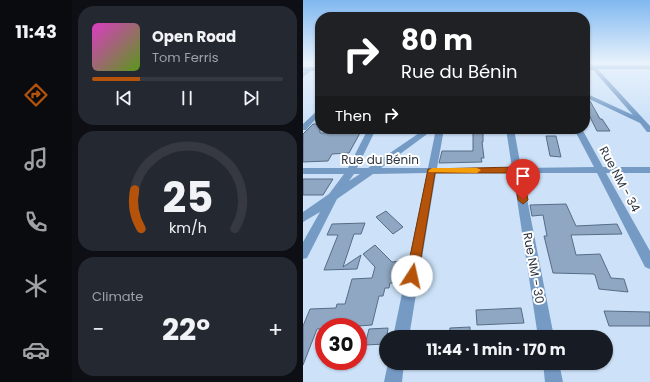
<!DOCTYPE html>
<meta charset="utf-8">
<style>
:root{--surface:#171b24;--page:#242831;--text:#f1f3f6;--muted:#9ea1a6;--line:#363941;--accent:#b45309}
body{margin:0;font-family:Poppins,sans-serif;background:var(--page);color:var(--text);height:100vh;display:flex;flex-direction:column;font-size:15px;white-space:nowrap}
*{box-sizing:border-box;margin:0}
p{font-size:13px;color:var(--muted)}
.icon{flex:none;width:22px;height:22px;fill:none;stroke:currentColor;stroke-width:2;stroke-linecap:round;stroke-linejoin:round}
.map{position:relative;flex:1;overflow:hidden}
.panel{display:flex;flex-direction:column;gap:6px;padding:6px;background:#0d0f14;width:231px}
.panel>*{flex:none}
.guide{position:absolute;left:12px;top:12px;width:275px;height:122px;border-radius:16px;box-shadow:0 1px 3px #0004;background:#202124;color:#fff;overflow:hidden}
.speed{position:absolute;left:12px;top:318px;display:flex;gap:8px;font-size:20px;font-weight:700;text-align:center}
.speed>*{display:grid;place-content:center;width:52px;height:52px;border-radius:50%;background:var(--surface);box-shadow:0 1px 3px #0004;line-height:1}
.speed .limit{border:6px solid #d22;background:#fff;color:#111}
.pin{position:absolute;display:grid;place-items:center;width:34px;height:34px;color:#fff;margin:-41px -17px;border-radius:50% 50% 50% 0;rotate:-45deg;box-shadow:0 0 4px #0007}
.pin .icon{rotate:45deg}
.me{position:absolute;width:44px;margin:-22px;rotate:10deg;stroke-linejoin:round;filter:drop-shadow(0 0 3px #0008)}
.turn{display:flex;align-items:center;gap:14px;height:84px;padding:0 20px;font-size:18px}
.turn .icon{width:52px;height:52px;stroke-width:2.5}
.turn b{display:block;font-size:28px;line-height:34px}
.then{display:flex;align-items:center;height:38px;padding:0 20px;background:#0003;gap:8px;font-size:15px}
.big{font-size:30px;font-weight:700;line-height:1.1}
.panel .widget{flex:1;display:flex;flex-direction:column;justify-content:center;gap:6px;min-width:0;padding:0 14px;border-radius:16px;background:var(--page)}
.panel .dial{align-items:center;gap:0}
.dial svg{height:104px;overflow:visible;fill:none;stroke:var(--line);stroke-width:7;stroke-linecap:round;text-anchor:middle}
.dial text{fill:var(--text);stroke:none}
.song{display:flex;align-items:center;gap:12px}
.cover{width:48px;height:48px;border-radius:6px;background:linear-gradient(135deg,hsl(310 70% 55%),hsl(90 70% 35%))}
.played{height:4px;border-radius:2px;background:linear-gradient(90deg,var(--accent) 25%,var(--line) 25%)}
.keys{display:flex;justify-content:space-around;direction:ltr}
.heat{display:flex;justify-content:space-between;align-items:center;font-size:22px;direction:ltr}
.trip{position:absolute;left:76px;top:330px;width:234px;height:40px;border-radius:20px;background:var(--surface);box-shadow:0 1px 3px #0004;font-weight:700;line-height:40px;text-align:center}
main{display:flex;flex:1;min-height:0}
.menu{display:flex;flex-direction:column;width:72px;justify-content:space-around;align-items:center;background:#090b0e;color:var(--muted)}
.menu .icon{width:28px;height:28px}
.menu .active{color:var(--accent)}
.menu b{font-size:18px;color:var(--text)}
.map>svg:first-child{display:block}
</style>
<main>
<nav class="menu">
<b>11:43</b>
<svg class="icon active" aria-label="directions" viewBox="0 0 24 24"><path d="M12 3l9 9-9 9-9-9zM9 14v-3h6M13 9l2 2-2 2"/></svg>
<svg class="icon" aria-label="music" viewBox="0 0 24 24"><path d="M9 18V5l10-2v13"/><circle cx="6" cy="18" r="3"/><circle cx="16" cy="16" r="3"/></svg>
<svg class="icon" aria-label="phone" viewBox="0 0 24 24"><path d="M5 4h4l2 5-3 2q2 4 5 5l2-3 5 2v4C11 20 4 13 5 4z"/></svg>
<svg class="icon" aria-label="climate" viewBox="0 0 24 24"><path d="M12 3v18M4 7l16 10M4 17L20 7"/></svg>
<svg class="icon" aria-label="car" viewBox="0 0 24 24"><path d="M5 17H2v-5l4-1 3-4h7l3 4 3 1v5h-3M9 17h6M6 11h13"/><circle cx="7" cy="17" r="2"/><circle cx="17" cy="17" r="2"/></svg>
</nav>
<section class="panel">
<div class="widget">
<div class="song"><i class="cover"></i><div><b>Open Road</b><p>Tom Ferris</p></div></div>
<div class="played"></div>
<div class="keys"><svg class="icon" aria-label="previous" viewBox="0 0 24 24"><path d="M18 5L8 12l10 7zM5 5v14"/></svg><svg class="icon" aria-label="pause" viewBox="0 0 24 24"><path d="M8 5v14M16 5v14"/></svg><svg class="icon" aria-label="next" viewBox="0 0 24 24"><path d="M6 5l10 7-10 7zM19 5v14"/></svg></div>
</div>
<div class="widget dial"><svg viewBox="0 0 100 80">
<path d="M14 69A42 42 0 1 1 86 69"/>
<path d="M14 69A42 42 0 0 1 9 39" stroke="#b45309"/>
<text x="50" y="56" font-size="32" font-weight="700">25</text>
<text x="50" y="72" font-size="11">km/h</text>
</svg></div>
<div class="widget"><p>Climate</p>
<div class="heat"><a>−</a><b class="big">22°</b><a>+</a></div>
</div>
</section>
<div class="map">
<svg width="347" height="382" viewBox="0 0 347 382">
<rect width="100%" height="100%" fill="#cde2f9"/>
<path fill="#8fa7c2" stroke="#566d87" d="M282 99 287 101 297 119H299L307 131H294L282 107Z
M10 124H17V133H30L32 129H53L51 133H57L46 153 29 154 25 161 0 162V134Z
M170 129H180V142H179L181 158H178L179 162 136 163 139 151H170Z
M243 136H253L258 157 247 156Z
M0 179H30L20 195H0Z
M263 204 273 226 314 224 319 234 268 235 273 255 297 254 308 278 321 279 325 292 296 289 292 275 290 274 250 273 241 236H244L240 215 229 216 227 205Z
M83 211 100 227 90 234 73 217Z
M62 223 58 234H51L40 267 58 255 54 269 21 270 35 235H24L29 224Z
M72 245 89 262 97 261 95 283H87L86 288H82L80 296H76L69 325 14 329 0 365V326L7 309 33 308 34 304H42L49 279 69 278 72 267 60 254Z
M218 308 221 323 174 325 173 310Z
M301 311 347 312V326H306Z
M167 327V337H146L147 328Z
M85 328 83 344 62 345 66 329Z"/>
<g fill="none" stroke-linecap="round" stroke-linejoin="round">
<path fill="#759bc5" fill-rule="evenodd" d="M284 63H289L347 126V132H344L337 123 282 97V93L330 115Z
M6 68 11 69 0 77V72Z
M17 108V114L3 130H0V124Z
M65 129H73L54 168H65L122 129H131L78 168H125L133 129H141L134 168H209L203 129H211L218 168 291 167 271 129H279L300 167H347V173H303L347 251V269L342 267 294 173H219L251 337H235L210 173H133L106 337H90L124 173 70 174 34 199 4 258 0 259V242L17 212 0 222V212L26 194 41 174H0V168H45ZM51 174H57L46 181Z
M85 363H101L99 382H81Z
M240 363H256L260 382H242Z"/>
<path fill="#3e77b5" fill-rule="evenodd" d="M296 65H347V69H296L282 71V67Z
M0 67H17V71H0Z"/>
</g>
<linearGradient id="sky" x2="0" y2="1"><stop stop-color="#80b8f0"/><stop offset="0.54" stop-color="#e8f2fc"/><stop offset="1" stop-color="#e8f2fc" stop-opacity="0"/></linearGradient>
<rect width="347" height="117" fill="url(#sky)"/>
<path fill="#b45309" stroke="#753606" d="M215 167 219 170 225 200 220 204 215 200 211 173H132L115 276 113 280 109 282 104 280 103 276 125 169Z"/>
<path fill="#f59e0b" d="M129 168H174L178 170 174 173 126 172 125 171Z"/>
<g text-anchor="middle" dominant-baseline="central" stroke-width="4" stroke-linejoin="round" paint-order="stroke">
<g font-size="12" fill="#2b3540" stroke="#fff">
<text x="77" y="159">Rue du Bénin</text>
<text transform="translate(317 179) rotate(62)">Rue NM - 34</text>
<text transform="translate(231 268) rotate(80)">Rue NM - 30</text>
</g>
</g>
</svg>
<div class="speed"><div class="limit">30</div></div>
<div class="pin" style="left:220px;top:200px;background:#d93025"><svg class="icon" aria-label="arrive" viewBox="0 0 24 24"><path d="M6 21V4h12l-3 4 3 4H6"/></svg></div>
<svg class="me" style="left:109px;top:276px" viewBox="-20 -20 40 40"><circle r="19" fill="#fff"/><path d="M0-13L10 11 0 6-10 11z" fill="#b45309"/></svg>
<div class="trip">11:44 · 1 min · 170 m</div>
<div class="guide">
<div class="turn"><svg class="icon" aria-label="right" viewBox="0 0 24 24"><path d="M7 20v-9h11M14 6l5 5-5 5"/></svg><div><b>80 m</b>Rue du Bénin</div></div>
<div class="then">Then<svg class="icon" aria-label="right" viewBox="0 0 24 24"><path d="M7 20v-9h11M14 6l5 5-5 5"/></svg></div>
</div>
</div>
</main>
